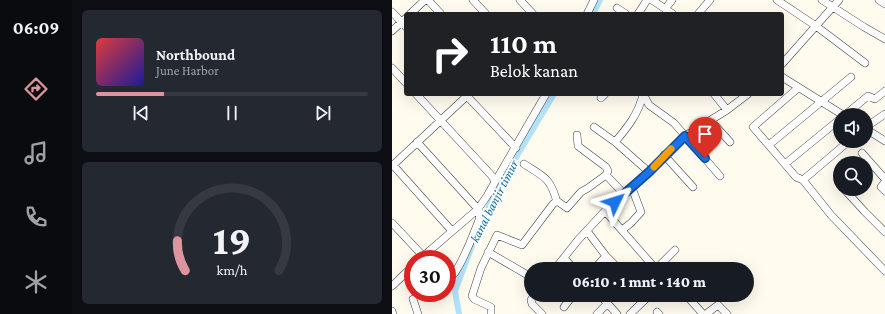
<!DOCTYPE html>
<html lang="id">
<meta charset="utf-8">
<style>
:root{--surface:#171b24;--page:#242831;--text:#f1f3f6;--muted:#9ea1a6;--line:#363941;--accent:#de949d}
body{margin:0;font-family:"Crimson Pro",serif;background:var(--page);color:var(--text);height:100vh;display:flex;flex-direction:column;font-size:15px;white-space:nowrap}
*{box-sizing:border-box;margin:0}
p{font-size:13px;color:var(--muted)}
.icon{flex:none;width:22px;height:22px;fill:none;stroke:currentColor;stroke-width:2;stroke-linecap:round;stroke-linejoin:round}
.map{position:relative;flex:1;overflow:hidden}
.panel{display:flex;flex-direction:column;gap:10px;padding:10px;background:#0d0f14;width:320px}
.panel>*{flex:none}
.hud{position:absolute;left:12px;top:12px;width:380px;height:84px;border-radius:4px;box-shadow:0 4px 16px #0002;background:#202124;color:#fff;overflow:hidden}
.controls{position:absolute;left:441px;top:108px;display:grid;gap:8px}
.controls a{display:grid;place-items:center;width:40px;height:40px;border-radius:50%;background:var(--surface);box-shadow:0 4px 16px #0002;font-size:20px}
.speed{position:absolute;left:12px;top:250px;display:flex;gap:8px;font-size:20px;font-weight:700;text-align:center}
.speed>*{display:grid;place-content:center;width:52px;height:52px;border-radius:50%;background:var(--surface);box-shadow:0 4px 16px #0002;line-height:1}
.speed .limit{border:6px solid #d22;background:#fff;color:#111}
.pin{position:absolute;display:grid;place-items:center;width:34px;height:34px;color:#fff;margin:-41px -17px;border-radius:50% 50% 50% 0;rotate:-45deg;box-shadow:0 0 4px #0007}
.pin .icon{rotate:45deg}
.me{position:absolute;width:44px;margin:-22px;rotate:49deg;stroke-linejoin:round;filter:drop-shadow(0 0 3px #0008)}
.turn{display:flex;align-items:center;gap:14px;height:84px;padding:0 20px;font-size:18px}
.turn .icon{width:52px;height:52px;stroke-width:2.5}
.turn b{display:block;font-size:28px;line-height:34px}
.panel .card{flex:1;display:flex;flex-direction:column;justify-content:center;gap:6px;min-width:0;padding:0 14px;border-radius:6px;background:var(--page)}
.panel .dial{align-items:center;gap:0}
.dial svg{height:104px;overflow:visible;fill:none;stroke:var(--line);stroke-width:7;stroke-linecap:round;text-anchor:middle}
.dial text{fill:var(--text);stroke:none}
.song{display:flex;align-items:center;gap:12px}
.cover{width:48px;height:48px;border-radius:6px;background:linear-gradient(135deg,hsl(0 70% 55%),hsl(240 70% 35%))}
.played{height:4px;border-radius:2px;background:linear-gradient(90deg,var(--accent) 25%,var(--line) 25%)}
.keys{display:flex;justify-content:space-around;direction:ltr}
.trip{position:absolute;left:132px;top:262px;width:230px;height:40px;border-radius:20px;background:var(--surface);box-shadow:0 4px 16px #0002;font-weight:800;line-height:40px;text-align:center}
main{display:flex;flex:1;min-height:0}
.tabs{display:flex;flex-direction:column;width:72px;justify-content:space-around;align-items:center;background:#090b0e;color:var(--muted)}
.tabs .icon{width:28px;height:28px}
.tabs .active{color:var(--accent)}
.tabs b{font-size:18px;color:var(--text)}
.map>svg:first-child{display:block}
</style>
<main>
<nav class="tabs">
<b>06:09</b>
<svg class="icon active" aria-label="directions" viewBox="0 0 24 24"><path d="M12 3l9 9-9 9-9-9zM9 14v-3h6M13 9l2 2-2 2"/></svg>
<svg class="icon" aria-label="music" viewBox="0 0 24 24"><path d="M9 18V5l10-2v13"/><circle cx="6" cy="18" r="3"/><circle cx="16" cy="16" r="3"/></svg>
<svg class="icon" aria-label="phone" viewBox="0 0 24 24"><path d="M5 4h4l2 5-3 2q2 4 5 5l2-3 5 2v4C11 20 4 13 5 4z"/></svg>
<svg class="icon" aria-label="climate" viewBox="0 0 24 24"><path d="M12 3v18M4 7l16 10M4 17L20 7"/></svg>
</nav>
<section class="panel">
<div class="card">
<div class="song"><i class="cover"></i><div><b>Northbound</b><p>June Harbor</p></div></div>
<div class="played"></div>
<div class="keys"><svg class="icon" aria-label="previous" viewBox="0 0 24 24"><path d="M18 5L8 12l10 7zM5 5v14"/></svg><svg class="icon" aria-label="pause" viewBox="0 0 24 24"><path d="M8 5v14M16 5v14"/></svg><svg class="icon" aria-label="next" viewBox="0 0 24 24"><path d="M6 5l10 7-10 7zM19 5v14"/></svg></div>
</div>
<div class="card dial"><svg viewBox="0 0 100 80">
<path d="M14 69A42 42 0 1 1 86 69"/>
<path d="M14 69A42 42 0 0 1 8 46" stroke="#de949d"/>
<text x="50" y="56" font-size="32" font-weight="700">19</text>
<text x="50" y="72" font-size="11">km/h</text>
</svg></div>
</section>
<div class="map">
<svg width="493" height="314" viewBox="0 0 493 314">
<rect width="100%" height="100%" fill="#fffbef"/>
<g fill="none" stroke-linecap="round" stroke-linejoin="round">
<path stroke="#b1e2f9" stroke-width="6" d="M201 14 208 0
M88 225 109 182 162 94
M67 314 63 291 80 246"/>
<defs>
<path id="street" d="M36 0 49 14
M81 0 94 14
M128 0 141 14
M260 0 281 14
M385 0 424 26 473 63
M430 0 472 27 493 39
M487 0 493 4
M225 8 234 14
M273 9 280 0
M0 12 14 27
M18 14 33 0
M195 14 202 0
M246 14 255 0
M306 14 318 0
M0 31 14 18
M390 64 447 0
M0 68 14 83
M390 77 451 115
M406 88 361 127 404 177 411 180 439 215 493 271
M24 94 100 176 103 182 95 196 86 209 88 213 87 220C81 235 67 274 55 281
M73 94 124 148
M251 94 257 105 282 123 328 176
M322 94 335 110
M209 98 213 94
M453 115 476 96 483 99 493 91
M319 121 338 142
M202 127 223 142 257 172
M474 127 493 114
M474 129 493 141
M185 135 186 146 214 167 216 171 214 175 232 194
M25 142 86 209 28 259
M223 142C236 127 246 114 251 95
M377 145 459 77
M470 153 493 179
M272 155 301 187
M132 164C152 177 158 177 165 202
M393 164 448 119
M1 165 60 231
M0 166 77 94
M411 180 457 141
M446 181 448 184
M103 182 154 94
M493 182 489 187 493 191
M452 189 473 212 493 232
M213 211 262 267 265 268 283 250
M0 223 31 256
M230 230 239 223 249 212 240 188
M195 231 214 256 227 269
M96 252 139 277
M172 258 182 269
M163 269 186 240 213 211 257 172 293 136 335 110 356 94
M202 269 214 256
M0 286 21 266
M142 295 139 300 140 304 150 314
M208 295 225 314
M294 295 311 314
M21 299 26 314
M172 307 181 295
M0 311 1 314
M265 312 267 314
M99 314V307L82 299 80 296 89 268 105 235 130 245 161 204 165 201 175 208 189 192 196 188 214 175
M205 314 215 304
M238 314 258 295
M314 314 326 305 335 314"/>
</defs>
<use href="#street" stroke="#414141" stroke-width="8"/>
<use href="#street" stroke="#fff" stroke-width="7"/>
</g>
<g fill="none" stroke-linecap="round" stroke-linejoin="round">
<defs>
<path id="route" d="M223 202 257 172 293 136 313 158"/>
</defs>
<use href="#route" stroke="#114b97" stroke-width="10"/>
<use href="#route" stroke="#1a73e8" stroke-width="7"/>
<path stroke="#f59e0b" stroke-width="7" d="M262 167 279 149"/>
</g>
<g text-anchor="middle" dominant-baseline="central" stroke-width="4" stroke-linejoin="round" paint-order="stroke">
<g font-size="13" font-style="italic" fill="#106ea7" stroke="#fff">
<text transform="translate(102 201) rotate(-63)">kanal banjir timur</text>
</g>
</g>
</svg>
<div class="controls">
<a><svg class="icon" aria-label="sound" viewBox="0 0 24 24"><path d="M4 9h4l5-4v14l-5-4H4zM17 9q2 3 0 6"/></svg></a>
<a><svg class="icon" aria-label="search" viewBox="0 0 24 24"><circle cx="10" cy="10" r="6"/><path d="M15 15l6 6"/></svg></a>
</div>
<div class="speed"><div class="limit">30</div></div>
<div class="pin" style="left:313px;top:158px;background:#d93025"><svg class="icon" aria-label="arrive" viewBox="0 0 24 24"><path d="M6 21V4h12l-3 4 3 4H6"/></svg></div>
<svg class="me" style="left:223px;top:202px" viewBox="-20 -20 40 40"><path d="M0-17L14 15 0 8-14 15z" fill="#1a73e8" stroke="#fff" stroke-width="4"/></svg>
<div class="trip">06:10 · 1 mnt · 140 m</div>
<div class="hud">
<div class="turn"><svg class="icon" aria-label="right" viewBox="0 0 24 24"><path d="M7 20v-9h11M14 6l5 5-5 5"/></svg><div><b>110 m</b>Belok kanan</div></div>
</div>
</div>
</main>
